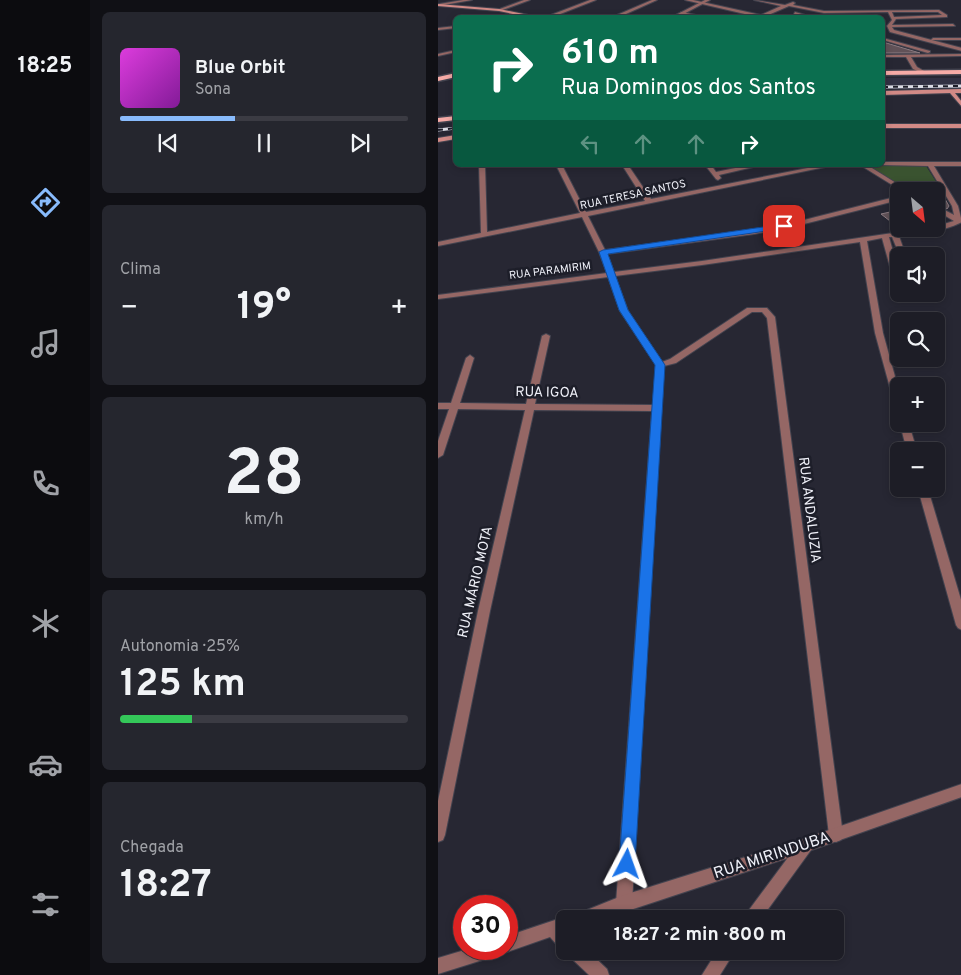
<!DOCTYPE html>
<html lang="pt">
<meta charset="utf-8">
<style>
:root{--surface:#1d1d26;--page:#25262e;--text:#f1f3f6;--muted:#a0a2a7;--line:#3b3b43;--accent:#88bbfc}
body{margin:0;font-family:Overpass,sans-serif;background:var(--page);color:var(--text);height:100vh;display:flex;flex-direction:column;font-size:19px;white-space:nowrap}
*{box-sizing:border-box;margin:0}
p{font-size:16px;color:var(--muted)}
.icon{flex:none;width:28px;height:28px;fill:none;stroke:currentColor;stroke-width:2;stroke-linecap:round;stroke-linejoin:round}
.map{position:relative;flex:1;overflow:hidden}
.side{display:flex;flex-direction:column;gap:12px;padding:12px;background:#101015;width:348px}
.side>*{flex:none}
.banner{position:absolute;left:15px;top:15px;width:432px;height:152px;border-radius:8px;box-shadow:0 2px 8px #0003,0 0 0 1px var(--line);background:#0b6e4f;color:#fff;overflow:hidden}
.needle{width:32px;rotate:152deg}
.fabs{position:absolute;left:452px;top:182px;display:grid;gap:10px}
.fabs a{display:grid;place-items:center;width:55px;height:55px;border-radius:8px;background:var(--surface);box-shadow:0 2px 8px #0003,0 0 0 1px var(--line);font-size:25px}
.speed{position:absolute;left:15px;top:895px;display:flex;gap:10px;font-size:25px;font-weight:700;text-align:center}
.speed>*{display:grid;place-content:center;width:65px;height:65px;border-radius:50%;background:var(--surface);box-shadow:0 2px 8px #0003,0 0 0 1px var(--line);line-height:1}
.speed .limit{border:8px solid #d22;background:#fff;color:#111}
.pin{position:absolute;display:grid;place-items:center;width:42px;height:42px;color:#fff;margin:-21px;border-radius:10px;box-shadow:0 2px 8px #0006}
.me{position:absolute;width:55px;margin:-28px;rotate:4deg;stroke-linejoin:round;filter:drop-shadow(0 0 4px #0008)}
.turn{display:flex;align-items:center;gap:18px;height:105px;padding:0 25px;font-size:22px}
.turn .icon{width:65px;height:65px;stroke-width:2.5}
.turn b{display:block;font-size:35px;line-height:42px}
.lanes{display:flex;align-items:center;height:48px;padding:0 25px;background:#0003;justify-content:center;gap:25px;direction:ltr}
.lanes .off{opacity:.35}
.big{font-size:38px;font-weight:700;line-height:1.1}
.side .widget{flex:1;display:flex;flex-direction:column;justify-content:center;gap:8px;min-width:0;padding:0 18px;border-radius:8px;background:var(--page)}
.side .dial{align-items:center;gap:0}
.dial b{font-size:65px;line-height:1}
.song{display:flex;align-items:center;gap:15px}
.cover{width:60px;height:60px;border-radius:8px;background:linear-gradient(135deg,hsl(300 70% 55%),hsl(290 70% 35%))}
.played{height:5px;border-radius:2px;background:linear-gradient(90deg,var(--accent) 40%,var(--line) 40%)}
.keys{display:flex;justify-content:space-around;direction:ltr}
.heat{display:flex;justify-content:space-between;align-items:center;font-size:28px;direction:ltr}
.charge{height:8px;border-radius:4px;background:linear-gradient(90deg,#34c759 25%,var(--line) 0)}
.trip{position:absolute;left:118px;top:910px;width:288px;height:50px;border-radius:8px;background:var(--surface);box-shadow:0 2px 8px #0003,0 0 0 1px var(--line);font-weight:700;line-height:50px;text-align:center}
main{display:flex;flex:1;min-height:0}
.dock{display:flex;flex-direction:column;width:90px;justify-content:space-around;align-items:center;background:#0c0c0f;color:var(--muted)}
.dock .icon{width:35px;height:35px}
.dock .current{color:var(--accent)}
.dock b{font-size:22px;color:var(--text)}
.map>svg:first-child{display:block}
</style>
<main>
<nav class="dock">
<b>18:25</b>
<svg class="icon current" aria-label="directions" viewBox="0 0 24 24"><path d="M12 3l9 9-9 9-9-9zM9 14v-3h6M13 9l2 2-2 2"/></svg>
<svg class="icon" aria-label="music" viewBox="0 0 24 24"><path d="M9 18V5l10-2v13"/><circle cx="6" cy="18" r="3"/><circle cx="16" cy="16" r="3"/></svg>
<svg class="icon" aria-label="phone" viewBox="0 0 24 24"><path d="M5 4h4l2 5-3 2q2 4 5 5l2-3 5 2v4C11 20 4 13 5 4z"/></svg>
<svg class="icon" aria-label="climate" viewBox="0 0 24 24"><path d="M12 3v18M4 7l16 10M4 17L20 7"/></svg>
<svg class="icon" aria-label="car" viewBox="0 0 24 24"><path d="M5 17H2v-5l4-1 3-4h7l3 4 3 1v5h-3M9 17h6M6 11h13"/><circle cx="7" cy="17" r="2"/><circle cx="17" cy="17" r="2"/></svg>
<svg class="icon" aria-label="filters" viewBox="0 0 24 24"><path d="M4 7h16M4 17h16"/><circle cx="9" cy="7" r="2"/><circle cx="15" cy="17" r="2"/></svg>
</nav>
<section class="side">
<div class="widget">
<div class="song"><i class="cover"></i><div><b>Blue Orbit</b><p>Sona</p></div></div>
<div class="played"></div>
<div class="keys"><svg class="icon" aria-label="previous" viewBox="0 0 24 24"><path d="M18 5L8 12l10 7zM5 5v14"/></svg><svg class="icon" aria-label="pause" viewBox="0 0 24 24"><path d="M8 5v14M16 5v14"/></svg><svg class="icon" aria-label="next" viewBox="0 0 24 24"><path d="M6 5l10 7-10 7zM19 5v14"/></svg></div>
</div>
<div class="widget"><p>Clima</p>
<div class="heat"><a>−</a><b class="big">19°</b><a>+</a></div>
</div>
<div class="widget dial"><b>28</b><p>km/h</p></div>
<div class="widget"><p>Autonomia · 25%</p><b class="big">125 km</b><div class="charge"></div></div>
<div class="widget"><p>Chegada</p><b class="big">18:27</b></div>
</section>
<div class="map">
<svg width="524" height="975" viewBox="0 0 524 975">
<rect width="100%" height="100%" fill="#272733"/>
<path fill="#313143" d="M445 78H523V89H445Z"/>
<path fill="#3a5330" d="M431 166H488L499 183 461 185Z"/>
<path fill="#615258" stroke="#8c7c82" d="M445 42 482 53H445Z
M498 183 511 206 509 209 499 204V191H473L465 185Z
M461 210V228L443 214Z"/>
<g fill="none" stroke-linecap="round" stroke-linejoin="round">
<defs>
<path id="minor" d="M25 0H34L0 6 1 4Z
M86 0H92L62 11 59 10Z
M214 0H219L179 18H172Z
M247 0H255L323 15 343 6 316 0 347 5 355 2 357 3 355 5 386 11 501 10 509 15V17L458 19 454 25 515 24 517 26 454 27 456 30 524 48V51L452 32 449 26 454 20 450 12 386 13 351 6 328 16 334 18H324ZM454 12H500L504 15 456 17Z
M243 12 268 17 270 18H259L242 14Z
M357 12 374 17 375 18H367L356 14Z
M18 26V28L0 30V28Z
M445 38 492 51V52L490 53 445 40Z
M495 38H524V40H493Z
M18 50V52L0 56V54Z
M524 54V56L473 57 479 67 488 72 486 74 475 69 468 57H445V55Z
M445 162H524V166H496L520 206 524 222C505 232 482 233 461 236L468 256H462L454 237H451L461 273V276H455L454 274 444 238 429 241 445 333 461 391V409L457 406 437 333 422 242 264 265 177 276 190 311 224 362 232 359 309 308H329L337 317 405 835 403 840 398 842 393 840 391 835 329 318 324 312H314L238 363 226 366 194 903 191 908 186 911 181 908 178 903 214 411 96 410 52 611 7 835 5 840 0 842V801L40 611 87 410 20 409 5 455 0 458V441L11 409H0V403H13L28 358 32 355 36 358 22 403 88 404 104 336 108 334 112 336 97 404 215 405 218 365 182 311 170 277 0 299V295L169 273 161 252 144 217 0 246V242L43 233 41 165H47L49 232 142 213 118 165H124L148 212 207 201 184 165H190L213 199 385 165H397L150 216 167 250 316 230 362 221 461 196V200L362 225 316 234 169 254 176 272 264 261 482 229H499V226L516 221 499 211V206L516 215 514 206 490 166 443 165H445Z
M267 165H273L278 172 312 165H324L281 175 283 178 280 180 278 179Z
M422 165H429L471 191H464Z
M472 294H480V295L476 297H473Z
M462 424H471L479 451H469Z
M480 489H490L524 603V630L520 628 518 625Z
M368 838 373 840 375 845 373 850 323 919H305L308 914 363 840Z
M279 951H297L282 975H264Z"/>
<path id="tertiary" d="M152 0H158L112 18H105Z
M267 0H272L238 18H232Z
M524 784V797L368 852 165 919H136L139 914 186 895 368 838Z
M126 917 129 919H126V948L120 946 112 937 69 952 63 950 69 949V936Z
M30 949H62L60 955 54 957 0 974V958Z
M130 951H150L169 969 171 975H151L132 957Z"/>
<path id="secondary" d="M0 4 61 9 105 18H94L61 11 0 6Z
M524 89V93H517L524 102V107L512 93 445 95V91Z
M445 124H524V128H445Z
M18 135V139L0 142V138Z"/>
<path id="primary" d="M524 70V74L445 75V71Z
M18 73V77L0 81V77Z
M18 116V120L0 122V118Z"/>
</defs>
<use href="#minor" stroke="#43434f" stroke-width="2"/>
<use href="#tertiary" stroke="#43434f" stroke-width="2"/>
<use href="#secondary" stroke="#43434f" stroke-width="2"/>
<use href="#primary" stroke="#43434f" stroke-width="3"/>
<use href="#minor" fill="#956765" fill-rule="evenodd"/>
<use href="#tertiary" fill="#956765" fill-rule="evenodd"/>
<use href="#secondary" fill="#d28a86" fill-rule="evenodd"/>
<use href="#primary" fill="#f6aba7" fill-rule="evenodd"/>
<defs>
<path id="rail" d="M445 87 524 86
M0 130 18 128"/>
</defs>
<use href="#rail" stroke="#dadbe4" stroke-width="3"/>
<use href="#rail" stroke="#1d1e29" stroke-width="2" stroke-dasharray="5" stroke-linecap="butt"/>
</g>
<path fill="#1a73e8" stroke="#114b97" d="M346 224H349V228L170 254 190 310 227 365 197 864 195 869 189 872 183 869 181 864 217 365 181 310 161 252 165 250Z"/>
<g text-anchor="middle" dominant-baseline="central" stroke-width="5" stroke-linejoin="round" paint-order="stroke">
<g font-size="11" fill="#eff0f8" stroke="#1d1e29">
<text transform="translate(195 195) rotate(-12)">RUA TERESA SANTOS</text>
<text transform="translate(112 271) rotate(-7)">RUA PARAMIRIM</text>
</g>
<g font-size="14" fill="#eff0f8" stroke="#1d1e29">
<text transform="translate(109 393) rotate(1)">RUA IGOA</text>
<text transform="translate(371 510) rotate(83)">RUA ANDALUZIA</text>
<text transform="translate(38 582) rotate(-77)">RUA MÁRIO MOTA</text>
</g>
<g font-size="16" fill="#eff0f8" stroke="#1d1e29">
<text transform="translate(334 856) rotate(-18)">RUA MIRINDUBA</text>
</g>
</g>
</svg>
<div class="fabs">
<a><svg class="needle" viewBox="-14 -14 28 28"><path d="M0-13l5 13h-10z" fill="#e53935"/><path d="M0 13l5-13h-10z" fill="#a0a2a7"/></svg></a>
<a><svg class="icon" aria-label="sound" viewBox="0 0 24 24"><path d="M4 9h4l5-4v14l-5-4H4zM17 9q2 3 0 6"/></svg></a>
<a><svg class="icon" aria-label="search" viewBox="0 0 24 24"><circle cx="10" cy="10" r="6"/><path d="M15 15l6 6"/></svg></a>
<a>+</a>
<a>−</a>
</div>
<div class="speed"><div class="limit">30</div></div>
<div class="pin" style="left:346px;top:226px;background:#d93025"><svg class="icon" aria-label="arrive" viewBox="0 0 24 24"><path d="M6 21V4h12l-3 4 3 4H6"/></svg></div>
<svg class="me" style="left:189px;top:864px" viewBox="-20 -20 40 40"><path d="M0-17L14 15 0 8-14 15z" fill="#1a73e8" stroke="#fff" stroke-width="4"/></svg>
<div class="trip">18:27 · 2 min · 800 m</div>
<div class="banner">
<div class="turn"><svg class="icon" aria-label="right" viewBox="0 0 24 24"><path d="M7 20v-9h11M14 6l5 5-5 5"/></svg><div><b>610 m</b>Rua Domingos dos Santos</div></div>
<div class="lanes"><svg class="icon off" aria-label="left" viewBox="0 0 24 24"><path d="M17 20v-9H6M10 6l-5 5 5 5"/></svg><svg class="icon off" aria-label="ahead" viewBox="0 0 24 24"><path d="M12 20V5M6 11l6-6 6 6"/></svg><svg class="icon off" aria-label="ahead" viewBox="0 0 24 24"><path d="M12 20V5M6 11l6-6 6 6"/></svg><svg class="icon" aria-label="right" viewBox="0 0 24 24"><path d="M7 20v-9h11M14 6l5 5-5 5"/></svg></div>
</div>
</div>
</main>
